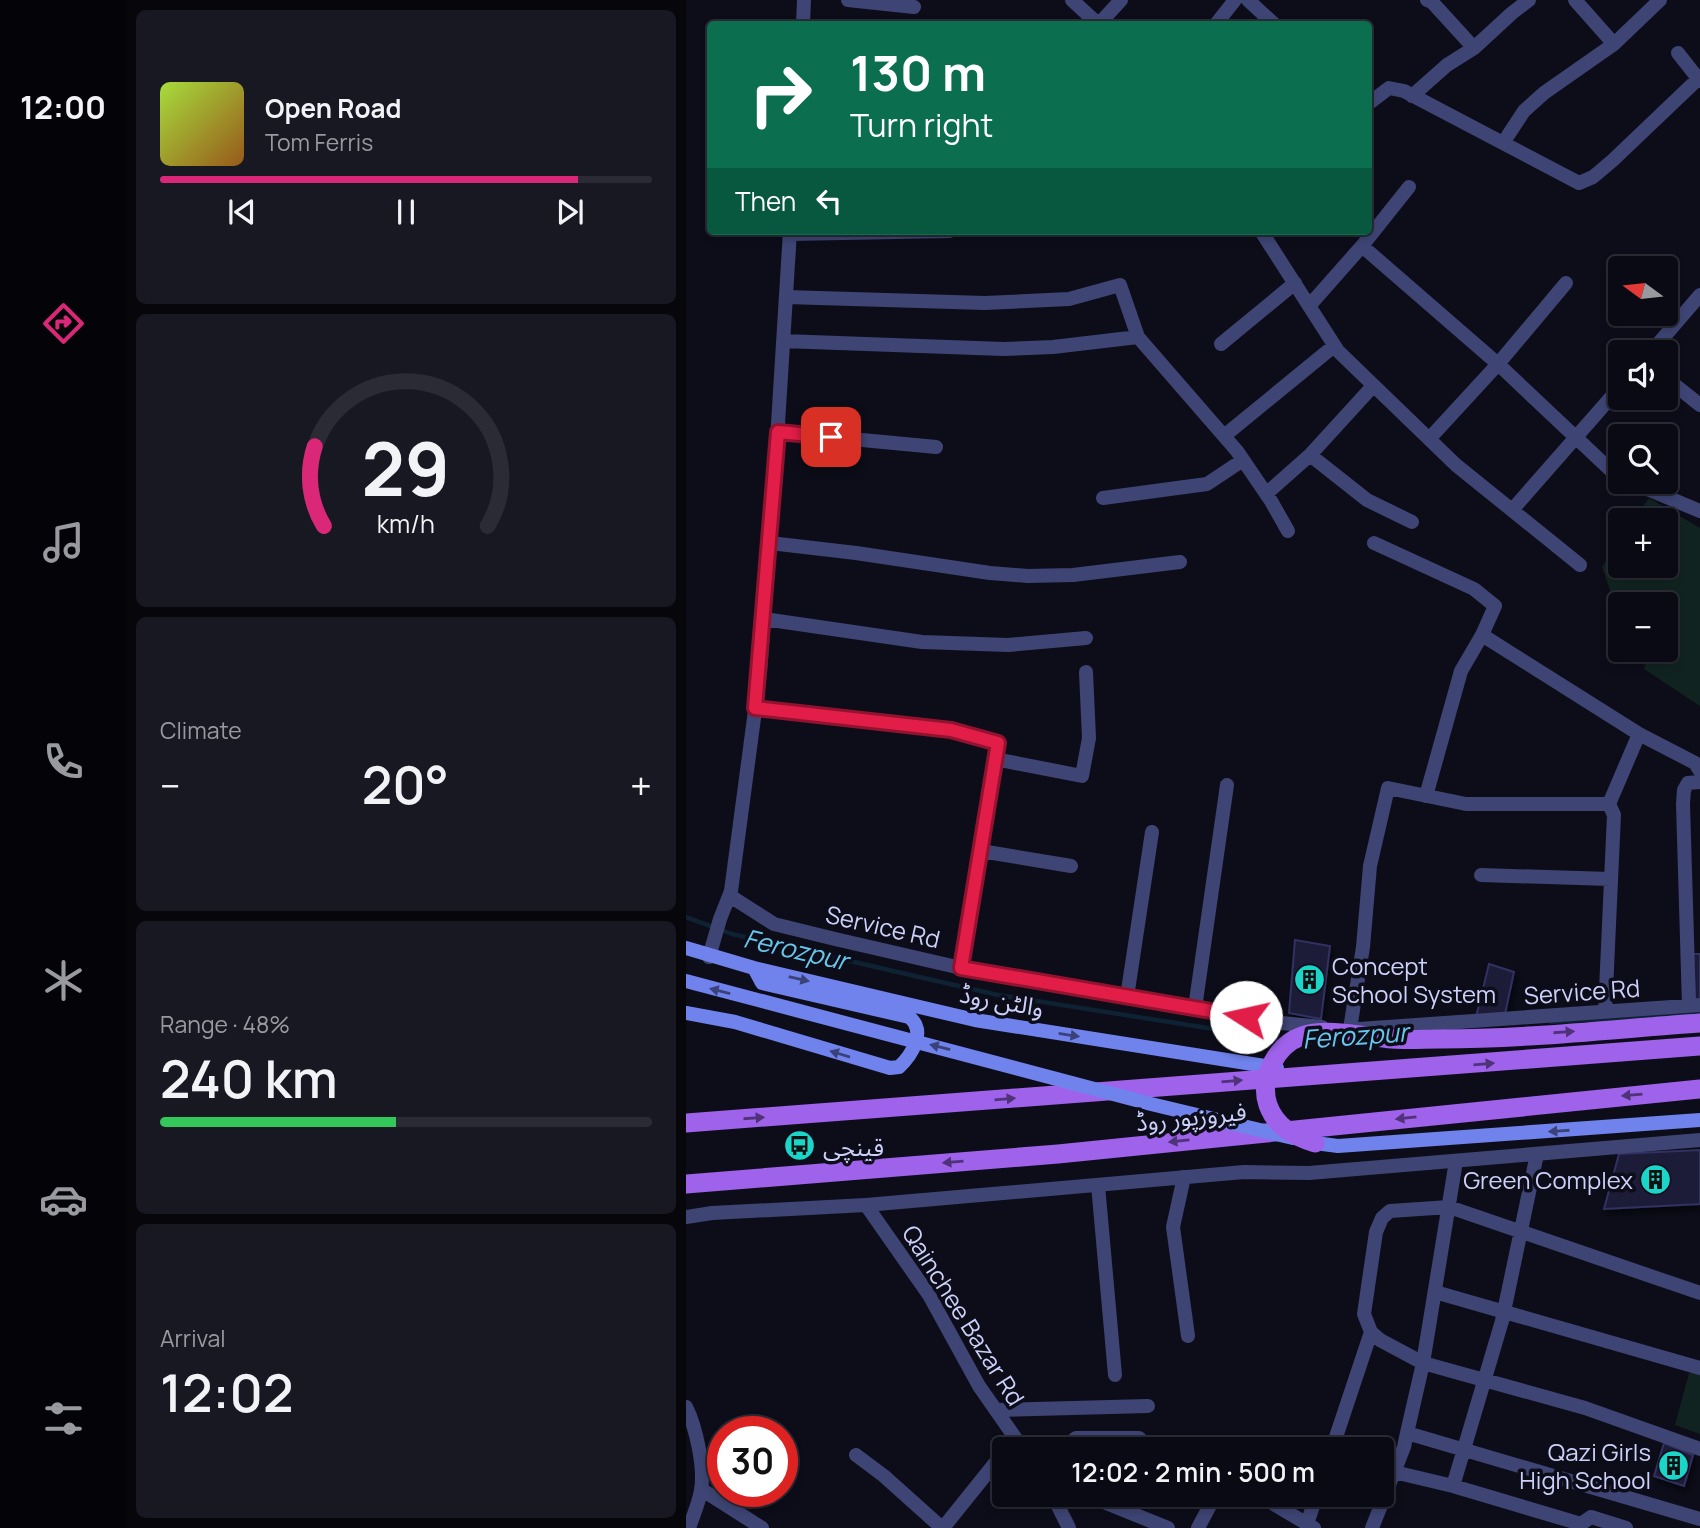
<!DOCTYPE html>
<meta charset="utf-8">
<style>
:root{--surface:#0a0a14;--page:#181822;--text:#f1f3f6;--muted:#999aa0;--line:#2a2b34;--accent:#db2777}
body{margin:0;font-family:Manrope,"Noto Sans Arabic",sans-serif;background:var(--page);color:var(--text);height:100vh;display:flex;flex-direction:column;font-size:26px;white-space:nowrap}
*{box-sizing:border-box;margin:0}
p{font-size:23px;color:var(--muted)}
.icon{flex:none;width:38px;height:38px;fill:none;stroke:currentColor;stroke-width:2;stroke-linecap:round;stroke-linejoin:round}
.map{position:relative;flex:1;overflow:hidden}
.side{display:flex;flex-direction:column;gap:10px;padding:10px;background:#06060b;width:560px}
.side>*{flex:none}
.top-card{position:absolute;left:21px;top:21px;width:665px;height:214px;border-radius:7px;box-shadow:0 4px 10px #0003,0 0 0 2px var(--line);background:#0b6e4f;color:#fff;overflow:hidden}
.needle{width:46px;rotate:285deg}
.fabs{position:absolute;left:922px;top:256px;display:grid;gap:14px}
.fabs a{display:grid;place-items:center;width:70px;height:70px;border-radius:7px;background:var(--surface);box-shadow:0 4px 10px #0003,0 0 0 2px var(--line);font-size:35px}
.speed{position:absolute;left:21px;top:1416px;display:flex;gap:14px;font-size:35px;font-weight:700;text-align:center}
.speed>*{display:grid;place-content:center;width:91px;height:91px;border-radius:50%;background:var(--surface);box-shadow:0 4px 10px #0003,0 0 0 2px var(--line);line-height:1}
.speed .limit{border:10px solid #d22;background:#fff;color:#111}
.pin{position:absolute;display:grid;place-items:center;width:60px;height:60px;color:#fff;margin:-30px;border-radius:14px;box-shadow:0 4px 10px #0006}
.me{position:absolute;width:77px;margin:-38px;rotate:280deg;stroke-linejoin:round;filter:drop-shadow(0 0 5px #0008)}
.turn{display:flex;align-items:center;gap:24px;height:147px;padding:0 28px;font-size:32px}
.turn .icon{width:91px;height:91px;stroke-width:2.5}
.turn b{display:block;font-size:49px;line-height:60px}
.then{display:flex;align-items:center;height:66px;padding:0 28px;background:#0003;gap:14px;font-size:26px}
.big{font-size:52px;font-weight:600;line-height:1.1}
.side .tile{flex:1;display:flex;flex-direction:column;justify-content:center;gap:10px;min-width:0;padding:0 24px;border-radius:10px;background:var(--page)}
.side .dial{align-items:center;gap:0}
.dial svg{height:182px;overflow:visible;fill:none;stroke:var(--line);stroke-width:7;stroke-linecap:round;text-anchor:middle}
.dial text{fill:var(--text);stroke:none}
.song{display:flex;align-items:center;gap:21px}
.cover{width:84px;height:84px;border-radius:10px;background:linear-gradient(135deg,hsl(80 70% 55%),hsl(30 70% 35%))}
.played{height:7px;border-radius:4px;background:linear-gradient(90deg,var(--accent) 85%,var(--line) 85%)}
.keys{display:flex;justify-content:space-around;direction:ltr}
.heat{display:flex;justify-content:space-between;align-items:center;font-size:38px;direction:ltr}
.charge{height:10px;border-radius:5px;background:linear-gradient(90deg,#34c759 48%,var(--line) 0)}
.trip{position:absolute;left:306px;top:1437px;width:402px;height:70px;border-radius:7px;background:var(--surface);box-shadow:0 4px 10px #0003,0 0 0 2px var(--line);font-weight:600;line-height:70px;text-align:center}
main{display:flex;flex:1;min-height:0}
.tabs{display:flex;flex-direction:column;width:126px;justify-content:space-around;align-items:center;background:#040408;color:var(--muted)}
.tabs .icon{width:49px;height:49px}
.tabs .on{color:var(--accent)}
.tabs b{font-size:32px;color:var(--text)}
.map>svg:first-child{display:block}
</style>
<main>
<nav class="tabs">
<b>12:00</b>
<svg class="icon on" aria-label="directions" viewBox="0 0 24 24"><path d="M12 3l9 9-9 9-9-9zM9 14v-3h6M13 9l2 2-2 2"/></svg>
<svg class="icon" aria-label="music" viewBox="0 0 24 24"><path d="M9 18V5l10-2v13"/><circle cx="6" cy="18" r="3"/><circle cx="16" cy="16" r="3"/></svg>
<svg class="icon" aria-label="phone" viewBox="0 0 24 24"><path d="M5 4h4l2 5-3 2q2 4 5 5l2-3 5 2v4C11 20 4 13 5 4z"/></svg>
<svg class="icon" aria-label="climate" viewBox="0 0 24 24"><path d="M12 3v18M4 7l16 10M4 17L20 7"/></svg>
<svg class="icon" aria-label="car" viewBox="0 0 24 24"><path d="M5 17H2v-5l4-1 3-4h7l3 4 3 1v5h-3M9 17h6M6 11h13"/><circle cx="7" cy="17" r="2"/><circle cx="17" cy="17" r="2"/></svg>
<svg class="icon" aria-label="filters" viewBox="0 0 24 24"><path d="M4 7h16M4 17h16"/><circle cx="9" cy="7" r="2"/><circle cx="15" cy="17" r="2"/></svg>
</nav>
<section class="side">
<div class="tile">
<div class="song"><i class="cover"></i><div><b>Open Road</b><p>Tom Ferris</p></div></div>
<div class="played"></div>
<div class="keys"><svg class="icon" aria-label="previous" viewBox="0 0 24 24"><path d="M18 5L8 12l10 7zM5 5v14"/></svg><svg class="icon" aria-label="pause" viewBox="0 0 24 24"><path d="M8 5v14M16 5v14"/></svg><svg class="icon" aria-label="next" viewBox="0 0 24 24"><path d="M6 5l10 7-10 7zM19 5v14"/></svg></div>
</div>
<div class="tile dial"><svg viewBox="0 0 100 80">
<path d="M14 69A42 42 0 1 1 86 69"/>
<path d="M14 69A42 42 0 0 1 10 34" stroke="#db2777"/>
<text x="50" y="56" font-size="32" font-weight="700">29</text>
<text x="50" y="72" font-size="11">km/h</text>
</svg></div>
<div class="tile"><p>Climate</p>
<div class="heat"><a>−</a><b class="big">20°</b><a>+</a></div>
</div>
<div class="tile"><p>Range · 48%</p><b class="big">240 km</b><div class="charge"></div></div>
<div class="tile"><p>Arrival</p><b class="big">12:02</b></div>
</section>
<div class="map">
<svg width="1014" height="1528" viewBox="0 0 1014 1528">
<defs>
<filter id="shadow"><feDropShadow dx="2.5" dy="4.5" stdDeviation="3.5" flood-color="#0009"/></filter>
</defs>
<rect width="100%" height="100%" fill="#0d0d1a"/>
<path fill="#112320" d="M963 498 1014 528V706L958 669 964 649H980V604H936L926 596 916 567 934 539V565H980V520H948Z
M1004 1370 1014 1374V1434L989 1425Z"/>
<g fill="none" stroke-linecap="round" stroke-linejoin="round">
<path stroke="#0e2233" stroke-width="4.5" d="M0 917 46 934 312 995 598 1040
M865 1022 1014 1013"/>
</g>
<path fill="#1c1c39" stroke="#323062" stroke-width="2" filter="url(#shadow)" d="M609 940 644 946 635 1019 603 1013Z
M1007 954H1014V1000H1009Z
M803 964 828 972 819 1014 790 1017Z
M1014 1150V1204L918 1209 933 1154Z
M978 1443 1007 1455 998 1486 968 1476Z"/>
<g fill="none" stroke-linecap="round" stroke-linejoin="round">
<path stroke="#3e4574" stroke-width="14" d="M162 0 228 7
M386 0 412 24
M562 0 588 24
M741 0 746 2 788 48
M889 0 928 44
M117 24 118 0
M413 24 435 0
M530 24 549 0
M992 53 1014 81
M726 96 761 65 788 48 826 13 843 0
M682 104 703 88 718 91 893 183 907 177 926 161 1012 79
M817 143 838 111 858 93 928 44 974 0
M575 231 652 351 770 465 894 565
M104 234 264 231
M676 246 812 364 934 479
M100 297 299 303 383 299 434 285 452 337 551 451 585 501 602 531
M623 306 676 246 723 187
M97 341 317 349 367 347 452 337
M535 344 609 283
M965 352 1014 295
M980 378 1014 405
M92 432 250 447
M538 436 648 346
M743 439 812 364 880 283
M624 455 681 500 726 522
M937 481 964 490 1014 511
M580 494 624 455 687 386
M417 498 521 484 557 460
M826 510 934 387
M84 543 170 553 304 573 342 576 387 575 494 562
M688 543 788 589 809 606 796 635
M78 619 236 642 322 645 400 638
M69 707 265 730 312 743 275 968
M309 759 396 776 403 738 400 672
M740 796 775 671 796 635 953 734
M295 851 385 866
M795 875 924 879
M44 896 88 924 149 939 275 968 586 1022 636 1027
M23 957 34 919 45 891 74 673 90 456 104 231
M441 997 466 832
M1003 1006 997 804 998 790 1002 783 1014 782
M509 1008 541 785
M919 1012 928 815 923 804 953 734 1009 763 1014 771
M664 1029 677 947 684 866 702 788 780 804H923
M673 1029 1014 1005
M498 1177 487 1227 502 1336
M412 1185 429 1375
M180 1205 243 1295 293 1386 337 1449
M749 1292 1014 1368
M1014 1293 763 1207 704 1211 696 1218 690 1232 678 1314 685 1332 694 1340 737 1363 899 1408 1014 1449
M0 1407C10 1427 19 1468 15 1490 13 1503 7 1516 3 1528
M310 1410 462 1406
M721 1433 1014 1519
M335 1446 379 1447 383 1449
M379 1447 390 1438H453L456 1441 455 1449
M646 1449 685 1332
M170 1455 198 1476 256 1528
M708 1472 767 1486 895 1524 905 1517 940 1528
M767 1486 816 1321 851 1154
M15 1489 76 1528
M366 1494 383 1528
M398 1494 482 1528
M571 1494 628 1528
M621 1524 631 1494
M257 1528 318 1452
M512 1528 530 1494
M686 1528 718 1447 721 1433 737 1363 770 1161"/>
<path stroke="#3e4574" stroke-width="14" d="M0 1217 26 1213 180 1205 558 1172 623 1173 1014 1140"/>
<path stroke="#7083ed" stroke-width="14" d="M0 948 68 968 289 1020 591 1068
M0 1013 49 1022 204 1068 213 1067C226 1055 241 1030 223 1017L76 983 68 968
M629 1143 652 1146 1014 1120"/>
<path stroke="#9f62eb" stroke-width="19" d="M0 1123 1014 1046
M0 1184 372 1154 1014 1089"/>
<path stroke="#7083ed" stroke-width="14" d="M0 981 465 1104 607 1138"/>
<path stroke="#9f62eb" stroke-width="19" d="M629 1143C607 1136 590 1127 582 1105 573 1078 590 1045 616 1036 641 1027 681 1037 706 1039 722 1040 738 1039 754 1039 841 1039 928 1029 1014 1023"/>
</g>
<defs><path id="oneway-solid" d="M-6-.8H1V-3.2L6.5 0L1 3.2V.8H-6Z" transform="scale(1.75)"/></defs>
<g fill="#3a4279">
<use href="#oneway-solid" transform="translate(113 979) rotate(13)"/>
<use href="#oneway-solid" transform="translate(34 991) rotate(-166)"/>
<use href="#oneway-solid" transform="translate(383 1035) rotate(9)"/>
<use href="#oneway-solid" transform="translate(254 1047) rotate(-166)"/>
<use href="#oneway-solid" transform="translate(154 1054) rotate(-163)"/>
<use href="#oneway-solid" transform="translate(873 1131) rotate(176)"/>
</g>
<g fill="#4f3378">
<use href="#oneway-solid" transform="translate(878 1032) rotate(-4)"/>
<use href="#oneway-solid" transform="translate(798 1064) rotate(-5)"/>
<use href="#oneway-solid" transform="translate(546 1081) rotate(-5)"/>
<use href="#oneway-solid" transform="translate(946 1095) rotate(175)"/>
<use href="#oneway-solid" transform="translate(319 1099) rotate(-5)"/>
<use href="#oneway-solid" transform="translate(68 1118) rotate(-4)"/>
<use href="#oneway-solid" transform="translate(720 1118) rotate(174)"/>
<use href="#oneway-solid" transform="translate(493 1141) rotate(174)"/>
<use href="#oneway-solid" transform="translate(267 1162) rotate(175)"/>
</g>
<g fill="none" stroke-linecap="round" stroke-linejoin="round">
<defs>
<path id="route" d="M145 437 92 432 69 708 265 730 312 743 275 968 560 1017"/>
</defs>
<use href="#route" stroke="#92132f" stroke-width="18"/>
<use href="#route" stroke="#e11d48" stroke-width="12"/>
</g>
<defs>
<symbol id="building-disc" viewBox="-11 -11 22 22"><circle r="9.5" fill="#1bd6c8" stroke="#0d0d1a"/><path d="M-4-6H4V6H1V3H-1V6H-4ZM-2.5-4.3h1.7v1.8h-1.7ZM.8-4.3h1.7v1.8H.8ZM-2.5-1h1.7V.8h-1.7ZM.8-1h1.7V.8H.8Z" fill="#111"/></symbol>
<symbol id="bus-disc" viewBox="-11 -11 22 22"><circle r="9.5" fill="#1bd6c8" stroke="#0d0d1a"/><path d="M-5-6H5V4H4V6H2V4H-2V6H-4V4H-5ZM-3.5-4V0h7V-4ZM-3.5 1.2v1.5H-2V1.2ZM2 1.2v1.5H3.5V1.2Z" fill="#111"/></symbol>
</defs>
<g fill-rule="evenodd">
<use href="#building-disc" x="606" y="962" width="35" height="35"/>
<use href="#bus-disc" x="96" y="1128" width="35" height="35"/>
<use href="#building-disc" x="952" y="1162" width="35" height="35"/>
<use href="#building-disc" x="970" y="1448" width="35" height="35"/>
</g>
<g text-anchor="middle" dominant-baseline="central" stroke-width="7" stroke-linejoin="round" paint-order="stroke">
<g font-size="24" fill="#cdd0f9" stroke="#0d0d1a">
<text transform="translate(197 926) rotate(13)">Service Rd</text>
<text transform="translate(896 991) rotate(-4)">Service Rd</text>
<text transform="translate(316 1000) rotate(10)">والٹن روڈ</text>
<text transform="translate(505 1116) rotate(-6)">فیروزپور روڈ</text>
<text transform="translate(278 1315) rotate(58)">Qainchee Bazar Rd</text>
</g>
<g font-size="24" fill="#cdd0f9" stroke="#0d0d1a" text-anchor="start">
<text x="646" y="965">Concept<tspan x="646" dy="28">School System</tspan></text>
<text x="137" y="1146">قینچی</text>
<text x="947" y="1179" text-anchor="end">Green Complex</text>
<text x="965" y="1451" text-anchor="end">Qazi Girls<tspan x="965" dy="28">High School</tspan></text>
</g>
<g font-size="26" font-style="italic" fill="#68c6ec" stroke="#0d0d1a">
<text transform="translate(110 949) rotate(13)">Ferozpur</text>
<text transform="translate(669 1035) rotate(-4)">Ferozpur</text>
</g>
</g>
</svg>
<div class="fabs">
<a><svg class="needle" viewBox="-14 -14 28 28"><path d="M0-13l5 13h-10z" fill="#e53935"/><path d="M0 13l5-13h-10z" fill="#999aa0"/></svg></a>
<a><svg class="icon" aria-label="sound" viewBox="0 0 24 24"><path d="M4 9h4l5-4v14l-5-4H4zM17 9q2 3 0 6"/></svg></a>
<a><svg class="icon" aria-label="search" viewBox="0 0 24 24"><circle cx="10" cy="10" r="6"/><path d="M15 15l6 6"/></svg></a>
<a>+</a>
<a>−</a>
</div>
<div class="speed"><div class="limit">30</div></div>
<div class="pin" style="left:145px;top:437px;background:#d93025"><svg class="icon" aria-label="arrive" viewBox="0 0 24 24"><path d="M6 21V4h12l-3 4 3 4H6"/></svg></div>
<svg class="me" style="left:560px;top:1017px" viewBox="-20 -20 40 40"><circle r="19" fill="#fff"/><path d="M0-13L10 11 0 6-10 11z" fill="#e11d48"/></svg>
<div class="trip">12:02 · 2 min · 500 m</div>
<div class="top-card">
<div class="turn"><svg class="icon" aria-label="right" viewBox="0 0 24 24"><path d="M7 20v-9h11M14 6l5 5-5 5"/></svg><div><b>130 m</b>Turn right</div></div>
<div class="then">Then<svg class="icon" aria-label="left" viewBox="0 0 24 24"><path d="M17 20v-9H6M10 6l-5 5 5 5"/></svg></div>
</div>
</div>
</main>
